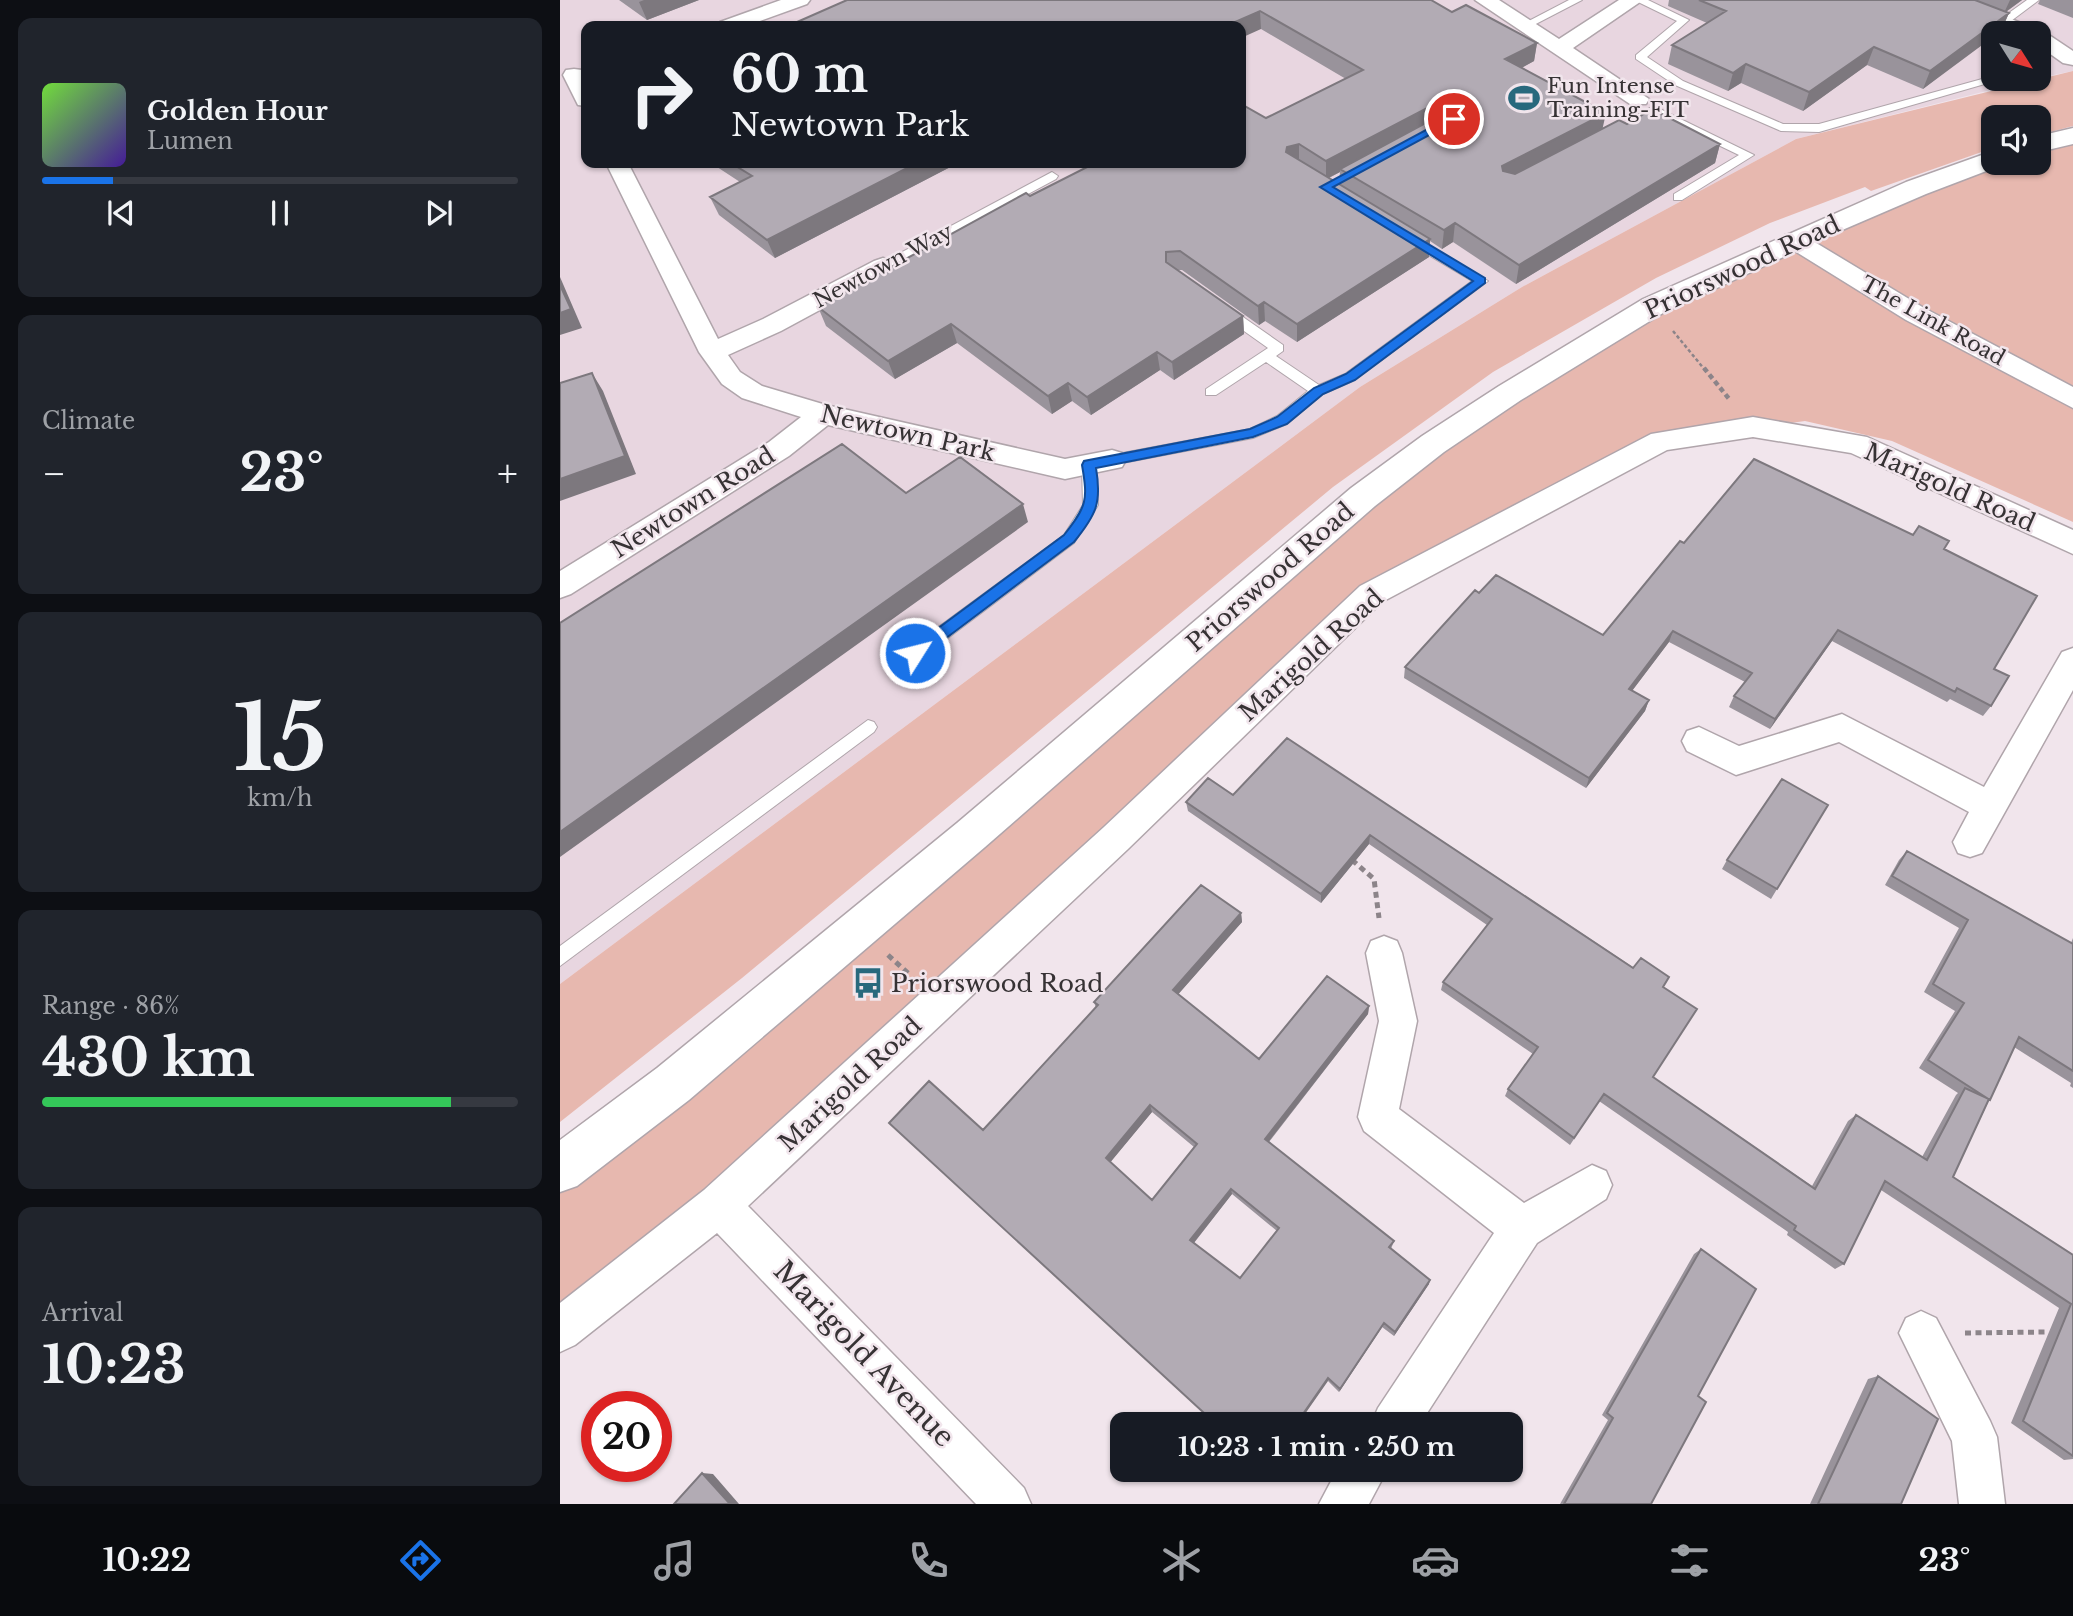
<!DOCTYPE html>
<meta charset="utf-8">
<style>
:root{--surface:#171b24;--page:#20242c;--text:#f1f3f6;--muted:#9ea1a6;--line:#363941;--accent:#1a73e8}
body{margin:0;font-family:"Libre Baskerville",serif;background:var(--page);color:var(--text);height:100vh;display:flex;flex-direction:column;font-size:26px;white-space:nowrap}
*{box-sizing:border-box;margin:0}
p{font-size:23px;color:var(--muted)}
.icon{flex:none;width:38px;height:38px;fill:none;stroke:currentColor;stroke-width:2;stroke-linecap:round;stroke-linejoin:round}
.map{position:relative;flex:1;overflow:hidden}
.details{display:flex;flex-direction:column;gap:18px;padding:18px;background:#0d0f14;width:560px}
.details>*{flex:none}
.hud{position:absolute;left:21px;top:21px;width:665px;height:147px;border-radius:14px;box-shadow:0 2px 5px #0004;background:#171b24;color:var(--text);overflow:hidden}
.needle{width:46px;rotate:127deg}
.tools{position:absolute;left:1421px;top:21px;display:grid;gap:14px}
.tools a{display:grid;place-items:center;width:70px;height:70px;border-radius:14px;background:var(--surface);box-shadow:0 2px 5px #0004;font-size:35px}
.speed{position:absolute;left:21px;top:1391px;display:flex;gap:14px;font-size:35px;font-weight:700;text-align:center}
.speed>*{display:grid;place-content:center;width:91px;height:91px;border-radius:50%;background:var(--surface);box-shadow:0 2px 5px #0004;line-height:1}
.speed .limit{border:10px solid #d22;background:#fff;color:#111}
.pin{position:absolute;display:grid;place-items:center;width:60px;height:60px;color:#fff;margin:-30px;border:4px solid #fff;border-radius:50%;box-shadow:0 2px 7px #0007}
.me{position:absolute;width:77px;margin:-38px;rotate:54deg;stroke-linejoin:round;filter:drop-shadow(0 0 5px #0008)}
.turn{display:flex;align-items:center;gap:24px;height:147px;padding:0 35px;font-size:32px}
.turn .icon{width:91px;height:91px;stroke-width:2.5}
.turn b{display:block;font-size:49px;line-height:60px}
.big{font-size:52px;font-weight:700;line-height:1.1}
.details .card{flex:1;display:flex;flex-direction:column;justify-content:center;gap:10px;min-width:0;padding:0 24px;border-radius:14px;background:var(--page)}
.details .dial{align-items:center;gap:0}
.dial b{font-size:91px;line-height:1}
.song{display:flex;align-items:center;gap:21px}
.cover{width:84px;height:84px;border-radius:10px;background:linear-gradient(135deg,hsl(100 70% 55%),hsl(260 70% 35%))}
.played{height:7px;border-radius:4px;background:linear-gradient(90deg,var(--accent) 15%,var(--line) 15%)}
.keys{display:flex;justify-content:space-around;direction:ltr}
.heat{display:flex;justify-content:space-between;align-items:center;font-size:38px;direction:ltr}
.charge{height:10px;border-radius:5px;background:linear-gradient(90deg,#34c759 86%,var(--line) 0)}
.trip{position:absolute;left:550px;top:1412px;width:413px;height:70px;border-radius:14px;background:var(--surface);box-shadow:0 2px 5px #0004;font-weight:700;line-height:70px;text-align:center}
.dock{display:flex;height:112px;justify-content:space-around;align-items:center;background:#090b0e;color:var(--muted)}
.dock .icon{width:49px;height:49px}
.dock .selected{color:var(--accent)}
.dock b{font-size:32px;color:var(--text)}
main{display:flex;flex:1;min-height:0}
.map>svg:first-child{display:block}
</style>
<main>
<section class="details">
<div class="card">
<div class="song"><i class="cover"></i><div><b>Golden Hour</b><p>Lumen</p></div></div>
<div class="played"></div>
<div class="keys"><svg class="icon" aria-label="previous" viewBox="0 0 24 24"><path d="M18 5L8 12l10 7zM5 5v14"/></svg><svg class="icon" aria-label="pause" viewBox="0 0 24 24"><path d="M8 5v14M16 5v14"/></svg><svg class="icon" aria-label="next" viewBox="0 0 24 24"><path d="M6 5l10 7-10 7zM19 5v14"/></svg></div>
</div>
<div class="card"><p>Climate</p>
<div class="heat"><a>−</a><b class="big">23°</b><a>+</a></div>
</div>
<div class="card dial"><b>15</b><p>km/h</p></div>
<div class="card"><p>Range · 86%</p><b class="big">430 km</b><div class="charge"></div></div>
<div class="card"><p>Arrival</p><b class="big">10:23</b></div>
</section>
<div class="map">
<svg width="1513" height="1504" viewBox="0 0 1513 1504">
<rect width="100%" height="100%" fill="#f1e5ec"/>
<path fill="#e8d6e0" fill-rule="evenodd" d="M0 0H1513V71L1479 78V33H1433V79H1474L1236 139 962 287 800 387 0 984ZM26 26H681V163H26Z"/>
<path fill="#e7b8af" d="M1513 71V126L1479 135V117H1433V148L1311 191 1305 187 1210 223 1096 278 933 372 773 487 182 978 0 1122V984L800 387 962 287 1236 139Z
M1513 138V522L1332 441 1245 421 1101 441 812 593 0 1329V1170L834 470 1093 307 1356 189 1433 161 1479 163V147Z"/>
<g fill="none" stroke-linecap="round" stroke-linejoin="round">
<defs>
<path id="lane" d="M1009 0H1022L970 27 961 25Z
M1074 0H1088L1129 20 1087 57 1123 81 1223 124H1259L1433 76V79H1442L1259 132 1221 131 1115 85 1076 59V55L1117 21Z
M1467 0H1479L1447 24H1439V20Z
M1090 108H1098L1194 155 1122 200H1114V194L1179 155 1094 114 1074 123 1068 120Z
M492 172 498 176 496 179 328 269 323 270 316 266Z
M850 234 928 281 795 380 763 394 727 424 693 438 552 465 547 464 545 460 547 456 552 455 690 429 717 416 748 391 706 362 656 395H646V389L708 348 660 314V308H670L723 345V351L716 356 759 385 785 374 912 281 845 241V235Z
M529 460 536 465 538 505 514 543 340 674H328L326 669 328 664 504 535 523 505 522 465Z
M308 720 314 722 317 727 314 732 0 966V946Z"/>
<path id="street" d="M221 0H250L247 4 186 26H157L160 22Z
M915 0H939L999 39 1059 0H1083L1013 48 1089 99 1086 104H1070Z
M1376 0H1404L1486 33 1513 51V65L1503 63 1479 46V33H1452L1379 4Z
M14 69 22 70 26 78V106L18 105 3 75 6 70Z
M46 163H68L158 339 203 319 314 261 323 258 332 261 335 266 332 271 221 331 168 355 180 372 202 386 266 405 505 459 552 450 562 453 566 460 562 467 505 479 268 425 229 456 11 594 0 598V571L209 442 241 417 182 398 162 384 139 352Z
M1234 233 1243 235 1364 308 1513 387V408L1346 320 1225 245 1222 240 1225 235Z
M1193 417 1307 437 1513 530V554L1291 453 1193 437 1107 450 822 602 568 849 188 1206 464 1488 471 1504H416L157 1233 15 1345 0 1352V1303L144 1190 544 827 800 586 1091 434Z
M1513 648V690L1422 853 1410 857 1398 853 1393 842 1409 812 1279 742 1176 775 1127 751 1122 741 1127 731 1139 727 1179 746 1282 714 1424 787 1502 652Z
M824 936 837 941 842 953 857 1021 839 1109 964 1203 1032 1165 1046 1171 1052 1185 1046 1199 977 1243 860 1424H811L818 1408 934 1233 804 1131 798 1117 819 1021 806 953 811 941Z
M1361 1311 1376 1318 1430 1421 1437 1437 1445 1504H1399L1392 1441 1339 1333 1346 1318Z
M777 1470H827L809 1504H759Z"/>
<path id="secondary" d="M1513 128V144L1479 152V136Z
M1433 151V163H1444L1442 165 1366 194 1273 234 1103 313 961 400 884 452 815 506 425 847 129 1100 17 1186 0 1192V1140L97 1068 397 823 791 488 862 436 939 386 1083 299 1346 182Z"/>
</defs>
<use href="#lane" stroke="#b0a5ab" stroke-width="2"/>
<use href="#street" stroke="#b0a5ab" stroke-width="3"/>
<use href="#secondary" stroke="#b0a5ab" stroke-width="3"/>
<path stroke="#8c8489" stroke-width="2.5" stroke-dasharray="3.5 2.5" stroke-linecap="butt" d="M1113 331 1145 370"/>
<path stroke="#8c8489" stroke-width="4.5" stroke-dasharray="5 3.5" stroke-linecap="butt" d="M1144 368 1170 400"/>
<path stroke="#8c8489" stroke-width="5" stroke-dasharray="6 4.5" stroke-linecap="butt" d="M792 860 814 879 819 918
M328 955 350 975
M1405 1333 1488 1332"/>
<use href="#lane" fill="#fff" fill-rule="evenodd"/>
<use href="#street" fill="#fff" fill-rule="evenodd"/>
<use href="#secondary" fill="#fff" fill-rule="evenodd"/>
</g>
<path fill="#99939b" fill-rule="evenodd" d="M59 0H139L87 20Z
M287 0 892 12 977 43 974 61 961 68 1043 128 1067 124 1160 144 1155 163 956 284 893 242 882 249 870 241 869 257 737 342 705 321 699 325 622 270H618L683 316 684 334 614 380 600 370 531 415 512 401 492 414 397 343 335 379 266 326 258 307 470 196 706 118 786 79 701 29ZM780 172 779 184 769 178Z
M1109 0H1462L1446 12 1449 13 1441 31 1438 33H1433L1363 89 1307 65 1243 111 1181 83 1168 91 1108 64 1112 45 1147 23 1108 6Z
M1480 0H1513V18L1478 4Z
M151 163H398L215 258 159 215 150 197 180 182Z
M1124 543 1384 549 1434 669 1431 706 1423 716 1390 699 1387 702 1272 641 1210 729 1169 707 1174 696 1185 682 1109 642 1072 691 1089 700 1085 711 1026 788 844 678 845 667 919 593 1043 635Z
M727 738 1103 987 1093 1077 1252 1186 1288 1121 1296 1115 1362 1157 1396 1095 1398 1093 1359 1068 1395 1011 1364 992 1399 928 1325 885 1339 860 1347 851 1511 943 1513 938V1088L1510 1086 1511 1083 1454 1047 1393 1177 1513 1255V1459L1504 1460 1451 1423 1499 1308 1321 1190 1284 1264 1275 1269 1227 1235 1228 1232 1039 1101 1010 1145 945 1096 948 1089 973 1054 881 990 883 982 927 925 809 844 761 903 628 811 626 802 673 795Z
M1167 860 1217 889 1211 899 1162 869Z
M681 913 682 922 618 994 699 1059 809 1006 808 1014 709 1142 834 1241 831 1249 869 1284 834 1336 822 1327 779 1392 768 1381 423 1130 536 1008 534 1002ZM592 1112 634 1147 592 1200 550 1162ZM672 1194 717 1231 680 1278 634 1243Z
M1141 1249 1138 1396 1091 1504H1000L1048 1420 1042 1415 1134 1254Z
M1318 1376 1341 1504H1250L1308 1379Z"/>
<path fill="#7d787e" d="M84 0H139L87 20 79 2Z
M1450 0H1462L1444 13Z
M700 11 701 29 681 38V26H666Z
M1449 13 1441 31 1438 33H1433V37L1363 89 1370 71Z
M977 43 974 61 943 78 945 59Z
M1314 47 1307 65 1243 111 1249 92Z
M1186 64 1181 83 1168 91 1173 73Z
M890 96 889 115 780 169V172L766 179V161Z
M1046 113 1042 131 940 185 942 166Z
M739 144V163L726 152 727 147Z
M1160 144 1155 163 956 284 959 265Z
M357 163H398L215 258 207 240Z
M895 223 893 242 882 249 884 230Z
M870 239 869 257 737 342V324Z
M0 277 22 328 0 335Z
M704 302 705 321 699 325 698 306Z
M683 316 684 334 614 380 612 362Z
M391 324 397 343 335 379 328 361Z
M597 352 600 370 531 415 527 397Z
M32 373 43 391 76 474 0 501V479Z
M508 383 512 401 492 414 488 396Z
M463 504 468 522 0 857V832Z
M1278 630 1272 641 1210 729 1215 719Z
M1113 631 1109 642 1065 700 1069 689Z
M1089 700 1085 711 1026 788 1029 778Z
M810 835 809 844 761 903V894Z
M681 913 682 922 615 998 613 990Z
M809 1006 808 1014 706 1145 705 1139Z
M590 1105 592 1112 549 1164 546 1158Z
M671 1189 672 1194 632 1245 630 1240Z
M870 1280 869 1284 834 1336 835 1332Z
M824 1323 822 1327 779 1392 780 1389Z
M768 1378V1381L738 1424H736Z
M142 1473 153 1474 179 1504H170Z"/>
<path fill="#b2abb4" stroke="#7d787e" stroke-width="2" fill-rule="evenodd" d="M287 0H871L892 12 906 5 977 43 945 59 1046 113 942 166 943 171 955 174 1059 120 1067 124 1092 109 1160 144 959 265 895 223 884 230 780 169 903 103 902 98 890 96 766 161 739 144 727 147 726 152 870 239 737 324 704 302 698 306 620 251 606 252V262L683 316 612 362 597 352 527 397 508 383 488 396 391 324 328 361 258 307 466 193 470 196 535 163H681V104L706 118 803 70 700 11 666 26H228Z
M1139 0H1415L1449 13 1370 71 1314 47 1249 92 1186 64 1173 73 1112 45 1166 11Z
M171 163H357L207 240 150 197 192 176Z
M0 285 11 309 0 313Z
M32 373 65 456 0 479V383Z
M282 444 346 493 400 457 463 504 0 832V623Z
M1194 459 1353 535 1359 526 1389 541 1384 549 1477 596 1434 669 1449 676 1431 706 1397 688 1395 692 1278 630 1215 719 1174 696 1192 673 1113 631 1069 689 1089 700 1029 778 845 667 915 590 919 593 936 575 1043 635 1120 541 1124 543Z
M727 738 1073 968 1081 958 1109 977 1103 987 1137 1009 1093 1077 1255 1189 1296 1115 1367 1160 1405 1088 1429 1099 1393 1177 1513 1255V1456L1463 1421 1511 1304 1325 1181 1284 1264 1234 1230 1236 1226 1044 1094 1014 1138 948 1089 978 1047 883 982 932 919 810 835 761 894 626 802 648 778 673 795Z
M1222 779 1268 805 1217 889 1167 860Z
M1347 851 1513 944V1071L1459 1037 1430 1100 1368 1060 1404 1003 1373 984 1408 920 1332 876Z
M641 885 681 913 613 990 699 1059 767 976 809 1006 705 1139 834 1241 829 1247 870 1280 835 1332 824 1323 780 1389 768 1378 736 1424H656L329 1123 369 1081 423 1130 538 1005 534 1002ZM590 1105 637 1144 592 1200 546 1158ZM671 1189 719 1228 680 1278 630 1240Z
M1141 1249 1196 1289 1138 1396 1146 1402 1091 1504H1004L1053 1418 1047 1413Z
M1318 1376 1378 1419 1341 1504H1258Z
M142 1473 170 1504H114Z"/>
<path fill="#1a73e8" stroke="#114b97" stroke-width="2" d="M890 117 899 119 773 187 925 278V283L795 380 763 394 727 424 693 437 536 468C542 503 536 515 514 542L361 657H350L348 653 350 649 504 535C527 506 528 500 522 465L524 461 690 429 717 417 754 388 786 374 913 281 760 187Z"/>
<defs>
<symbol id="stadium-bare" viewBox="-9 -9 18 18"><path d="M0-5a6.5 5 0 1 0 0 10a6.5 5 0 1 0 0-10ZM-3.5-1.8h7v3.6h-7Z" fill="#28697d" stroke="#f1e5ec" stroke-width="2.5" paint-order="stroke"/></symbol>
<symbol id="bus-bare" viewBox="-9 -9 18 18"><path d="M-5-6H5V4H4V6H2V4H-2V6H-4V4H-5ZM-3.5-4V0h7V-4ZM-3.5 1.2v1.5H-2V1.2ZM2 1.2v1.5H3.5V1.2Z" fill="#28697d" stroke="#f1e5ec" stroke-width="2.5" paint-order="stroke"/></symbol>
</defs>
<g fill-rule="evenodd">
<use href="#stadium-bare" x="942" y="76" width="44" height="44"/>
<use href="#bus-bare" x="286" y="961" width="44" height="44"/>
</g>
<g text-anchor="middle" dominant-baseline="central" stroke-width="5" stroke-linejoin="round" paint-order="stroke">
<g font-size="21" fill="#363234" stroke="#f1e5ec" text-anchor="start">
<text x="987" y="86">Fun Intense<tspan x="987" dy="24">Training-FIT</tspan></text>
</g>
<g font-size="21" fill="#363234" stroke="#f1e5ec">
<text transform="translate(323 266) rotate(-28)">Newtown Way</text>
<text transform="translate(1373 321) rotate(29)">The Link Road</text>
</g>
<g font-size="24" fill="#363234" stroke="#f1e5ec">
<text transform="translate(1182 267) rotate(-25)">Priorswood Road</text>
<text transform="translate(348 433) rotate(13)">Newtown Park</text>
<text transform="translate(1390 487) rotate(24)">Marigold Road</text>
<text transform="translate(133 502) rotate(-32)">Newtown Road</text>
<text transform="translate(710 577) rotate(-41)">Priorswood Road</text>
<text transform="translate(751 655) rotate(-42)">Marigold Road</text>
<text transform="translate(290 1084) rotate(-43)">Marigold Road</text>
</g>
<g font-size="24" fill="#363234" stroke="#f1e5ec" text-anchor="start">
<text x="331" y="983">Priorswood Road</text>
</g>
<g font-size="28" fill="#363234" stroke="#f1e5ec">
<text transform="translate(304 1354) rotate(46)">Marigold Avenue</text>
</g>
</g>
</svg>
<div class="tools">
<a><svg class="needle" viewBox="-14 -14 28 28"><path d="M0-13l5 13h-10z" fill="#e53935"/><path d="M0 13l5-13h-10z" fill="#9ea1a6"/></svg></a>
<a><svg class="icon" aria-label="sound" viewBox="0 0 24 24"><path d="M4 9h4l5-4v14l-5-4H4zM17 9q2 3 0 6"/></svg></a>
</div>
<div class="speed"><div class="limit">20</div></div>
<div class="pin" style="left:894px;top:119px;background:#d93025"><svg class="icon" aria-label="arrive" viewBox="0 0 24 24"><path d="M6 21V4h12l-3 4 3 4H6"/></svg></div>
<svg class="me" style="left:355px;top:653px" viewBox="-20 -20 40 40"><circle r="17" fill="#1a73e8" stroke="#fff" stroke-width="3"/><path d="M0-11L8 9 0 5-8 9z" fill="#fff"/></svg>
<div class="trip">10:23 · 1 min · 250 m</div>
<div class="hud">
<div class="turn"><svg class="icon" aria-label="right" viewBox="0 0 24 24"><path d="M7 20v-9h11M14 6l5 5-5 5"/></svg><div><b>60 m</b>Newtown Park</div></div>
</div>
</div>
</main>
<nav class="dock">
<b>10:22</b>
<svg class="icon selected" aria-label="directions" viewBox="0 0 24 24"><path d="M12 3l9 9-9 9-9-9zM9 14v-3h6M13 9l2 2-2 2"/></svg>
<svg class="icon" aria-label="music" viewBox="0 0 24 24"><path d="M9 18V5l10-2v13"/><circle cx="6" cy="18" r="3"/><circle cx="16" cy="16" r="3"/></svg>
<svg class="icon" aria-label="phone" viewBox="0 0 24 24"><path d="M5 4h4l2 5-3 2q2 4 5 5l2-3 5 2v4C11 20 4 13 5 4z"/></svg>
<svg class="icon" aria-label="climate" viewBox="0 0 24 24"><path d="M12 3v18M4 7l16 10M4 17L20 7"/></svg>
<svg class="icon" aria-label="car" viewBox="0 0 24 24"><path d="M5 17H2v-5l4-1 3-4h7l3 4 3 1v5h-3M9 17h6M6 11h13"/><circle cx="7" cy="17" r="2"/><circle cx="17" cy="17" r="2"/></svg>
<svg class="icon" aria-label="filters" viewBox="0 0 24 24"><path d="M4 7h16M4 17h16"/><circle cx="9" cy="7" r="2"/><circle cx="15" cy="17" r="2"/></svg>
<b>23°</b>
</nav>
